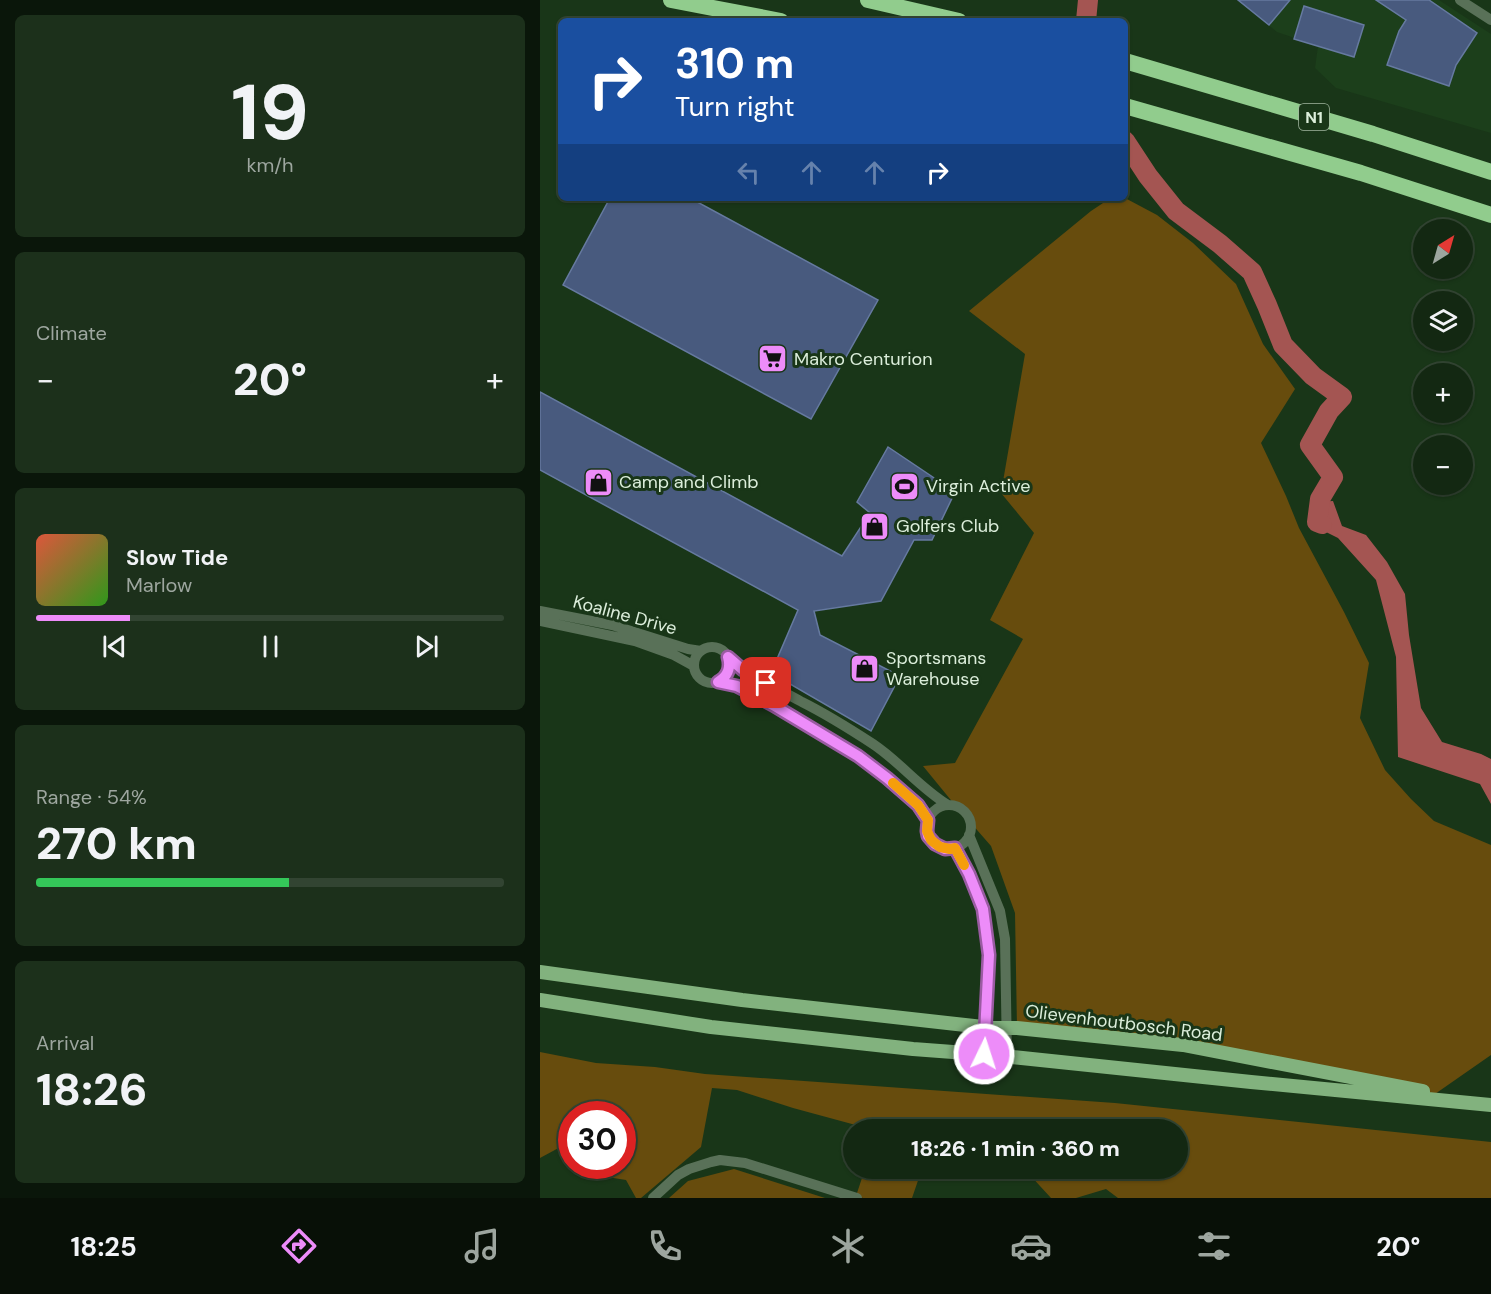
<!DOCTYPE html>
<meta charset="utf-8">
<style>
:root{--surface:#132812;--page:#1c301b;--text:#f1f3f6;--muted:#9da69f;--line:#324432;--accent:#ed8cf9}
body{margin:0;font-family:"DM Sans",sans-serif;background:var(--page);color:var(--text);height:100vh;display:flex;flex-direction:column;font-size:22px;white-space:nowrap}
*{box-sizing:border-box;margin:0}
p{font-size:20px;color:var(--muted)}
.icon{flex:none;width:33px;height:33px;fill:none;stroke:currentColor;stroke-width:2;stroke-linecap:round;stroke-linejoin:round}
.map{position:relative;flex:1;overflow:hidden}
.sheet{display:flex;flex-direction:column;gap:15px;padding:15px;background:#0a160a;width:540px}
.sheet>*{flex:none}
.guide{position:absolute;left:18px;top:18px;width:570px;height:183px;border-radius:9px;box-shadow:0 2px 4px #0004,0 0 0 2px var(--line);background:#1a4fa0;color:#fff;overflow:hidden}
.needle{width:39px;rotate:37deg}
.tools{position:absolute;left:873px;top:219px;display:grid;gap:12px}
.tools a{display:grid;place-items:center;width:60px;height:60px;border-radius:50%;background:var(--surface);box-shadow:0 2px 4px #0004,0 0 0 2px var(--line);font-size:30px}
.speed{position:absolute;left:18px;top:1101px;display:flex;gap:12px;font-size:30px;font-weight:700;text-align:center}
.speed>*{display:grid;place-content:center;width:78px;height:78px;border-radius:50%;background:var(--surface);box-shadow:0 2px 4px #0004,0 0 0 2px var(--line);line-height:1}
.speed .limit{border:9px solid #d22;background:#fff;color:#111}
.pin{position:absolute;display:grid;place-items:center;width:51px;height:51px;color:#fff;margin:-26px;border-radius:12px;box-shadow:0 3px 9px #0006}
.me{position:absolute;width:66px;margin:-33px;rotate:4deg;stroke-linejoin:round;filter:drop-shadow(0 0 4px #0008)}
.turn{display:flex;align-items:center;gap:21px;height:126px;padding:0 18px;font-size:27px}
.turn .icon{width:78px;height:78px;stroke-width:2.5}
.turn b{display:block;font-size:42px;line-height:51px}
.lanes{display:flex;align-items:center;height:57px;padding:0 18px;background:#0003;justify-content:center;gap:30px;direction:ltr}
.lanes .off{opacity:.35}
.big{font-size:45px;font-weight:800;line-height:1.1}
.sheet .card{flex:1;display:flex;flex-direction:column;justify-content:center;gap:9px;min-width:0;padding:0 21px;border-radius:9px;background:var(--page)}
.sheet .dial{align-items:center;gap:0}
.dial b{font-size:78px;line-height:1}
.song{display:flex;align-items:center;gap:18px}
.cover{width:72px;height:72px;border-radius:9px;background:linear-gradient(135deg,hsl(10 70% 55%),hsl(110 70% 35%))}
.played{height:6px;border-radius:3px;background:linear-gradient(90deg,var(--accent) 20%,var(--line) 20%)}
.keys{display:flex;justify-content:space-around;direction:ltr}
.heat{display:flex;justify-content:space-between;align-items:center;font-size:33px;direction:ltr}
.charge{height:9px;border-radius:4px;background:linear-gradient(90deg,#34c759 54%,var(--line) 0)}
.trip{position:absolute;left:303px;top:1119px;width:345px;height:60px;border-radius:30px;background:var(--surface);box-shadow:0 2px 4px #0004,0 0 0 2px var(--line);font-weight:800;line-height:60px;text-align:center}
.tabs{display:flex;height:96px;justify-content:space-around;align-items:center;background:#081007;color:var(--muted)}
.tabs .icon{width:42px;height:42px}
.tabs .current{color:var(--accent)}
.tabs b{font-size:27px;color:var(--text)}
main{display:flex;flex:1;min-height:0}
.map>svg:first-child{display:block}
</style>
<main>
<section class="sheet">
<div class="card dial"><b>19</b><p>km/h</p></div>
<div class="card"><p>Climate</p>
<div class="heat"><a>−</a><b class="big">20°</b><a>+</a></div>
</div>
<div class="card">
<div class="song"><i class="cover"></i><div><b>Slow Tide</b><p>Marlow</p></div></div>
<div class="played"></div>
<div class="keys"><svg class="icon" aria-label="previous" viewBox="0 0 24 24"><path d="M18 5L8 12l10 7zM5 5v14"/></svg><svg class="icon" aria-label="pause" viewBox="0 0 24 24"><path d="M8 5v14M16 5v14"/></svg><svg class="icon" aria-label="next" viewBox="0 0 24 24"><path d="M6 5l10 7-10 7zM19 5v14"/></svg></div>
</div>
<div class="card"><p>Range · 54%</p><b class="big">270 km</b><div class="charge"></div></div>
<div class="card"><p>Arrival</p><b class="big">18:26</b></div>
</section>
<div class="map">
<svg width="951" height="1198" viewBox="0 0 951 1198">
<rect width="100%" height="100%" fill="#193618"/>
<path fill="#1c3f1b" d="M698 0H899L951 34V133L796 88 775 68 778 46 737 32Z"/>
<path fill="#674c0d" d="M585 198 617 215 653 243 696 284 723 344 755 389 721 443 746 496 759 528 804 612 829 663 820 718 845 770 871 799 894 821 951 845V1055L895 1094 705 1057 477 1028 475 913 451 846 410 799 383 766 415 763 483 639 450 620 494 533 461 493 485 354 429 311 551 211 569 199Z
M0 1052 56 1063 115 1067 165 1074 575 1103 951 1142V1198H578L566 1189 536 1198H511L489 1174 464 1169 638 1168V1130L327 1129 323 1127 253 1108 197 1090 172 1088 161 1147 101 1198H96L86 1180 61 1176 60 1166H82V1114H32L31 1145 26 1144 0 1158Z
M194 1169 285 1198H129L148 1181Z
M325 1169H382L372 1198H323L316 1196Z"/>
<path fill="#a45552" d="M793 501 802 526 826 535 847 562 865 594 869 635 881 708 902 742 941 754 951 759V804L940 784 858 757 856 657 836 580 798 538 772 525 775 502Z"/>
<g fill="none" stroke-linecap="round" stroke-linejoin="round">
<path stroke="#a45552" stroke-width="20" d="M546 21 548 0
M585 141 608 176 636 211 680 244 712 272 727 305 743 345 773 376 802 397 789 411 770 445 793 477 780 499 777 522 782 524"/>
</g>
<path fill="#485a7e" stroke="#667aa0" stroke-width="1.5" d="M698 0H750L729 25Z
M836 0H889L937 33 916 65 909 86 847 65 859 31 866 20Z
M764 6 824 25 814 57 754 39Z
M70 198H150L338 300 271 419 23 285Z
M0 392 302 556 330 513 317 502 348 447 415 492 392 540H374L341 601 274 611 280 635 360 676 331 731 231 673 258 610 0 470Z"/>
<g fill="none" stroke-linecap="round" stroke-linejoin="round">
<path stroke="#597158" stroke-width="10" d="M920 0 951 20
M0 611 72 625 148 649 161 651
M0 621 95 641 134 655 154 666
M154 665a18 18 0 1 1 36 0a18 18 0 1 1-36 0Z
M187 657C211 677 235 687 262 702 286 714 310 729 333 744 360 762 380 788 408 805
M178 682 197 686 215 695 251 714 304 746 330 764 378 805 388 820
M387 827a22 22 0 1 1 44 0a22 22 0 1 1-44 0Z
M429 835 460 911 465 939 467 1056
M415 848 429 874 443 909 449 955 444 1054
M113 1198 138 1175 149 1169 171 1162 180 1160 205 1163 317 1198"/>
<path stroke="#82b27e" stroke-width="14" d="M0 972 202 1000 452 1028H477L643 1045 883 1091
M0 1000 171 1027 373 1049 453 1055 711 1082 951 1105"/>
<path stroke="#91cc8d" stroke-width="16" d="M131 0 241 21
M328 0 419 21
M585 61 833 134 951 172
M585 106 821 173 951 215"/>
</g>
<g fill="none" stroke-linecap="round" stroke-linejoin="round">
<defs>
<path id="route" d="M226 683 203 670 188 657C191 668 188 676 178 682L197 686 233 705 318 756 347 778 378 805 388 820 387 831 388 836 395 844 405 849 415 848 429 874 443 909 449 955 444 1054"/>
</defs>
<use href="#route" stroke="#9a5ba2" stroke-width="15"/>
<use href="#route" stroke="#ed8cf9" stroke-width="10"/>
<path stroke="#f59e0b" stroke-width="10" d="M353 783 378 805 388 820 387 831 391 840 400 847 410 849 415 848 424 865"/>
</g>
<defs>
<symbol id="supermarket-square" viewBox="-11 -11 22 22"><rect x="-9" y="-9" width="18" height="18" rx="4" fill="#ed8cf9" stroke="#193618"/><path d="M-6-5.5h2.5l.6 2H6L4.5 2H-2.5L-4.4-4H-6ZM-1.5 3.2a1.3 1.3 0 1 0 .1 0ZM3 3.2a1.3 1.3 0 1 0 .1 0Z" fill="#111"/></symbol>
<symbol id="shop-square" viewBox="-11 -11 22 22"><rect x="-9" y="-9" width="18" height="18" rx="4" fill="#ed8cf9" stroke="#193618"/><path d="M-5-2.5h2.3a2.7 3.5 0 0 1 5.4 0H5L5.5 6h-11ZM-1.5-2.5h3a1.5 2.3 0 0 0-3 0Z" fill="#111"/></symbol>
<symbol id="stadium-square" viewBox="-11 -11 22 22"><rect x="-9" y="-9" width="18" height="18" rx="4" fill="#ed8cf9" stroke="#193618"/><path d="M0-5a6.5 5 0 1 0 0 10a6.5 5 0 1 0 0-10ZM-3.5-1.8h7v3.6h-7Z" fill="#111"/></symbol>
</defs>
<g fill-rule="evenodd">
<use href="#supermarket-square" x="216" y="342" width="33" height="33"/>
<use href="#shop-square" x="42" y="466" width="33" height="33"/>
<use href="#stadium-square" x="348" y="470" width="33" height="33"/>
<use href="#shop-square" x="318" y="510" width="33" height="33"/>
<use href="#shop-square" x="308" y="652" width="33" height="33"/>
</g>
<g text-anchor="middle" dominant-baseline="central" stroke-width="6" stroke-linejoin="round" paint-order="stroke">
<rect fill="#193618" stroke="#a2b7a0" stroke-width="1.5" x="759" y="104" width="30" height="26" rx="4.5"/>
<g font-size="16" font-weight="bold" fill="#dceedb">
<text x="774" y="117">N1</text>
</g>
<g font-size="18" fill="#dceedb" stroke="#193618" text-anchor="start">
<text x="254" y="359">Makro Centurion</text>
<text x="79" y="482">Camp and Climb</text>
<text x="386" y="486">Virgin Active</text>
<text x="356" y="526">Golfers Club</text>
<text x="346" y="658">Sportsmans<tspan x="346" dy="21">Warehouse</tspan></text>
</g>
<g font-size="18" fill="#dceedb" stroke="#193618">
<text transform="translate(85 615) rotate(15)">Koaline Drive</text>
<text transform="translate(584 1023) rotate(7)">Olievenhoutbosch Road</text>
</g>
</g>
</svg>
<div class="tools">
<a><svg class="needle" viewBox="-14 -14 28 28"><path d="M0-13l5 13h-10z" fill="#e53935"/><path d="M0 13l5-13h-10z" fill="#9da69f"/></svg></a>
<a><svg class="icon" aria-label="layers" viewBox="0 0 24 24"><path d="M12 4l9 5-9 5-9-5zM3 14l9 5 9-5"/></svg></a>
<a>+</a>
<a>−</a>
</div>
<div class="speed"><div class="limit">30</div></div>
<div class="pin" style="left:226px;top:683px;background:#d93025"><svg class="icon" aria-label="arrive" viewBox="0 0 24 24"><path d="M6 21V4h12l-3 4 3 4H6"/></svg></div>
<svg class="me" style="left:444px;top:1054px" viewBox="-20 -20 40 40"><circle r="17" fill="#ed8cf9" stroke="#fff" stroke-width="3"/><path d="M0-11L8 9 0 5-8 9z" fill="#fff"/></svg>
<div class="trip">18:26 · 1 min · 360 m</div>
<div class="guide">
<div class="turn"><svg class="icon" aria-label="right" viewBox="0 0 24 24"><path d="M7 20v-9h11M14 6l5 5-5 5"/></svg><div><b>310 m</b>Turn right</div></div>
<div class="lanes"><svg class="icon off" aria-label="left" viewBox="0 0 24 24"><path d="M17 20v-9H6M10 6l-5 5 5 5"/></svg><svg class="icon off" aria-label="ahead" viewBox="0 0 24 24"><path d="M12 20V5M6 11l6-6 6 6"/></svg><svg class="icon off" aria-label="ahead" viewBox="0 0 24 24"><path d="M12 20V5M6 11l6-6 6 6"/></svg><svg class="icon" aria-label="right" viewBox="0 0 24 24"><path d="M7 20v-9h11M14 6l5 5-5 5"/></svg></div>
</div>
</div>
</main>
<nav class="tabs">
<b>18:25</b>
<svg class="icon current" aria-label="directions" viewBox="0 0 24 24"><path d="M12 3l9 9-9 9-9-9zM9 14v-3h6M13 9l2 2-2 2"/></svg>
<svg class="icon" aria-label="music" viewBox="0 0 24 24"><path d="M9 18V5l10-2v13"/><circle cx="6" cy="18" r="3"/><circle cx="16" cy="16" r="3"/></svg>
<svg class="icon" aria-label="phone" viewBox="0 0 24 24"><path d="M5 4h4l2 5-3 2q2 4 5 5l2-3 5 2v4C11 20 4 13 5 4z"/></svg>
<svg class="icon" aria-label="climate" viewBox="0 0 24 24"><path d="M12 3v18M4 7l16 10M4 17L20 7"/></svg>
<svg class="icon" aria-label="car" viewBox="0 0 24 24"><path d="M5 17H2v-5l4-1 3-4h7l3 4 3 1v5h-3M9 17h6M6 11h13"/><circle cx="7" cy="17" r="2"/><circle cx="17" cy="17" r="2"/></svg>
<svg class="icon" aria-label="filters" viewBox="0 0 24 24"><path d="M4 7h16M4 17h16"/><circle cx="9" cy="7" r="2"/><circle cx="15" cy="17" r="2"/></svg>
<b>20°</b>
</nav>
